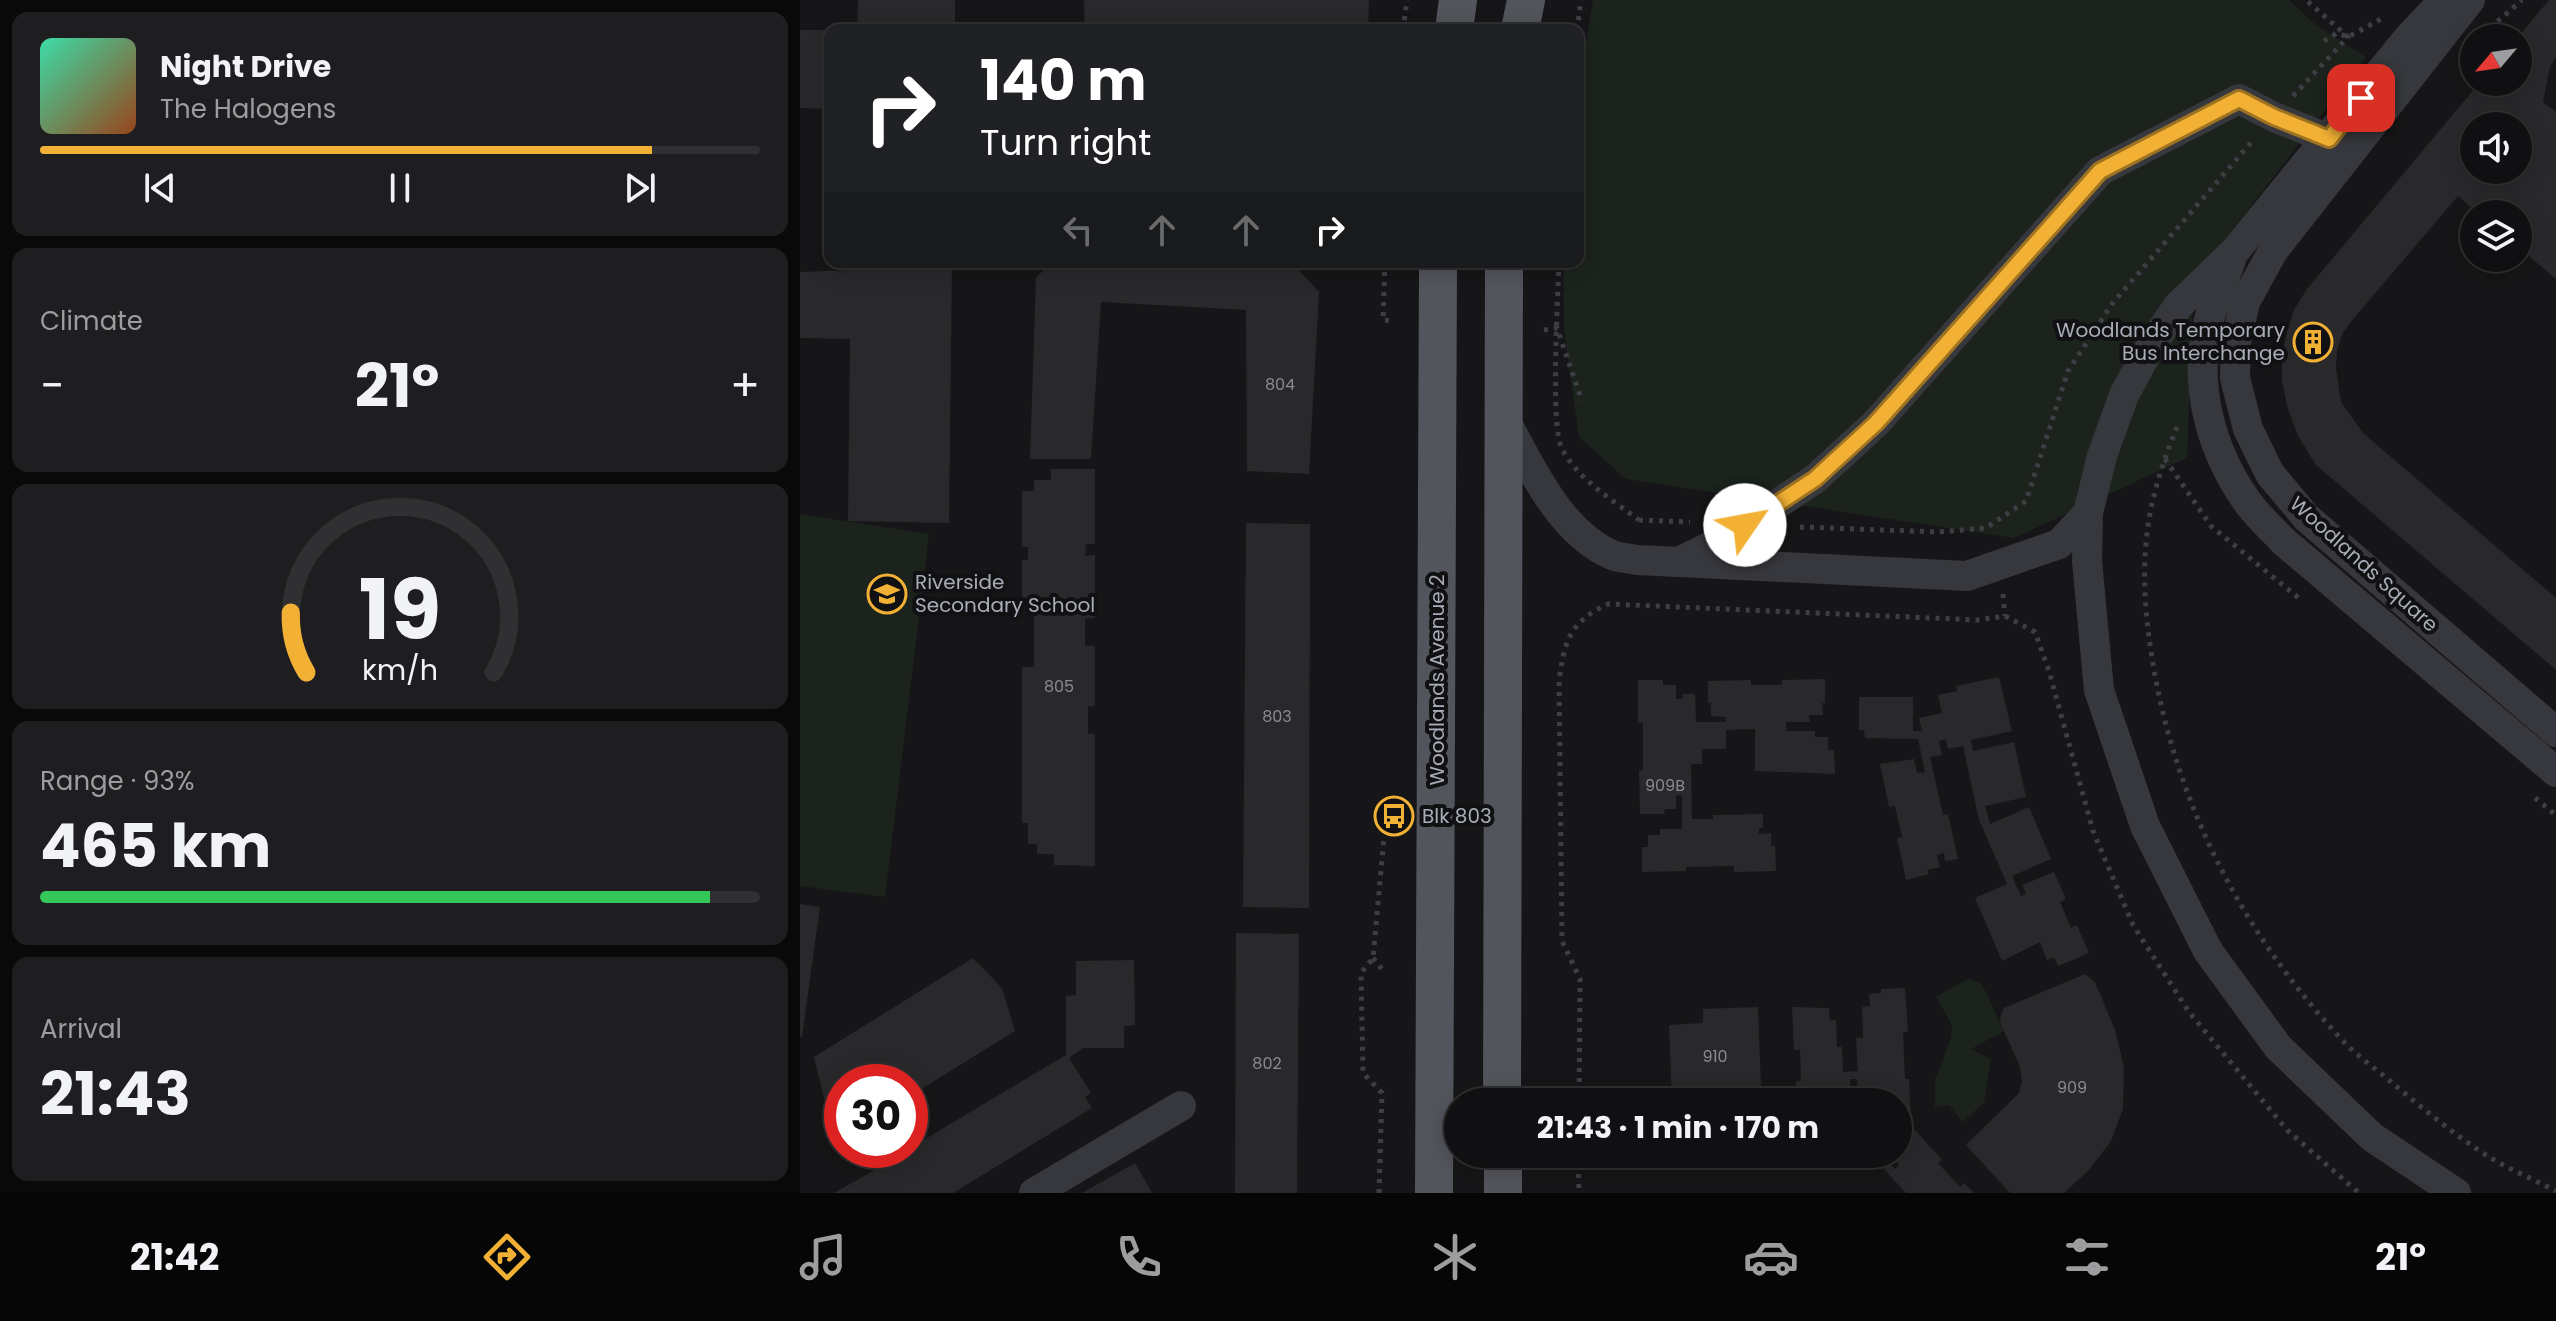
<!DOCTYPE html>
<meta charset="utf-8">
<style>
:root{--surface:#101012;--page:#1e1e20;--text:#f1f3f6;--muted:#9c9d9f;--line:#303032;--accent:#f2b134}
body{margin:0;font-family:Poppins,sans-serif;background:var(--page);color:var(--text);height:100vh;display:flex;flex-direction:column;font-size:30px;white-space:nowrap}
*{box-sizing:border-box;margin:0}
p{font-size:26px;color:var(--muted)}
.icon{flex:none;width:44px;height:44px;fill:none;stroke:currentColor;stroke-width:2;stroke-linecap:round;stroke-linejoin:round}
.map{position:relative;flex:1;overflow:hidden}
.details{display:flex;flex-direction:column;gap:12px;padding:12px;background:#09090a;width:800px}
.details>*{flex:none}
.hud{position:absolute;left:24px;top:24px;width:760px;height:244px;border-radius:16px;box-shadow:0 4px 20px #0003,0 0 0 2px var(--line);background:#202124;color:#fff;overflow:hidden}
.needle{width:52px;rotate:241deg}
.buttons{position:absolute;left:1660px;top:24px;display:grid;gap:16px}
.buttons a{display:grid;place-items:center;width:72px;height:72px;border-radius:50%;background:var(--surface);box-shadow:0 4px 20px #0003,0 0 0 2px var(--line);font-size:40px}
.speed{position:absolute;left:24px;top:1064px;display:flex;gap:16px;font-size:40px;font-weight:700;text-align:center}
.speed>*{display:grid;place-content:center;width:104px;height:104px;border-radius:50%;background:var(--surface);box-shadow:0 4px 20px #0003,0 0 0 2px var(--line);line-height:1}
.speed .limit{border:12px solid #d22;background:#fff;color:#111}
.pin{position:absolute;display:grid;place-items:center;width:68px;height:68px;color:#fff;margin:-34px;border-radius:16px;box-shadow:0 4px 12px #0006}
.me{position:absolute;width:88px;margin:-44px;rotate:57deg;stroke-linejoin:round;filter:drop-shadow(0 0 6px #0008)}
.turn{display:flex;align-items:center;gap:28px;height:168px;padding:0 24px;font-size:36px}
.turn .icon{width:104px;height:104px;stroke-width:2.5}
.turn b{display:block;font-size:56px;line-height:68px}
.lanes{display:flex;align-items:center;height:76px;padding:0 24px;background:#0003;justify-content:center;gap:40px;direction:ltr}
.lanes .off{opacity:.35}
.big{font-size:60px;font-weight:700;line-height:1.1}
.details .tile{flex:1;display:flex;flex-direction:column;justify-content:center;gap:12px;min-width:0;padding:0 28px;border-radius:16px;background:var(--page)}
.details .dial{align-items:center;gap:0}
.dial svg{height:208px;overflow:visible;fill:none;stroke:var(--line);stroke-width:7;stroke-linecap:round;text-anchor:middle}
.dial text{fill:var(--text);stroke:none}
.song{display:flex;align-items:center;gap:24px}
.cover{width:96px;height:96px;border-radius:12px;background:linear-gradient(135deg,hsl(160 70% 55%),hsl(20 70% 35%))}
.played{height:8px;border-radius:4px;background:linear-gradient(90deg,var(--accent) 85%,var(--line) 85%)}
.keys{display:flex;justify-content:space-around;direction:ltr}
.heat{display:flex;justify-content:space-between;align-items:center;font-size:44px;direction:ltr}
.charge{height:12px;border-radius:6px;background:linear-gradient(90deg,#34c759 93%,var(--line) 0)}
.trip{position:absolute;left:644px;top:1088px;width:468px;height:80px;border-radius:40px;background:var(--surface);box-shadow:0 4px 20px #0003,0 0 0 2px var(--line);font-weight:700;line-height:80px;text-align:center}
.tab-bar{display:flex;height:128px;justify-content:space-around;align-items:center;background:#060607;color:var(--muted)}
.tab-bar .icon{width:56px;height:56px}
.tab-bar .current{color:var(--accent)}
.tab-bar b{font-size:36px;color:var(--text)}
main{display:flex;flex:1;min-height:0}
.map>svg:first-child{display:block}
</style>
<main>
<section class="details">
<div class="tile">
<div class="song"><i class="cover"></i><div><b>Night Drive</b><p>The Halogens</p></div></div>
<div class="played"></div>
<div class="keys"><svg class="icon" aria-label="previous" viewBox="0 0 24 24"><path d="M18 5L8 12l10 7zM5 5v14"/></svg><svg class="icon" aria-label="pause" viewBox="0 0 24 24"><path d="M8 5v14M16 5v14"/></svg><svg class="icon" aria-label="next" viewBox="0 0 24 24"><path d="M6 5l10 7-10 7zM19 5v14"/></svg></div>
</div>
<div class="tile"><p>Climate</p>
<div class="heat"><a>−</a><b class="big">21°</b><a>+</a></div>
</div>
<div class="tile dial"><svg viewBox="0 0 100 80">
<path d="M14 69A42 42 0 1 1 86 69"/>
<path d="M14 69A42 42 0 0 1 8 46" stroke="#f2b134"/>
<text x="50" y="56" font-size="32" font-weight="700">19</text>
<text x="50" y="72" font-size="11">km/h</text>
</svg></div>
<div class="tile"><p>Range · 93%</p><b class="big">465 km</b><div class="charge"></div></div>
<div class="tile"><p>Arrival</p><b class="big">21:43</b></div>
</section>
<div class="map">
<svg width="1756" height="1193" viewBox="0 0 1756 1193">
<rect width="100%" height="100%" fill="#161618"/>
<path fill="#1c231d" d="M793 0H1489L1517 26 1566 57 1394 280 1387 458 1214 538 826 479 779 437 764 330 763 262H778V93Z
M0 514 129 534 85 897 0 886Z
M1168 979 1182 984 1204 1031 1171 1049 1191 1059 1184 1103 1162 1122 1149 1105 1135 1107V1081L1151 1038 1152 1025 1136 997Z"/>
<path fill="#29292c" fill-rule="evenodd" d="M58 0H155V30H57Z
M284 0H569L568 30H285Z
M1749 0H1756V57L1750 67 1743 102 1756 112V279L1718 247V214H1679L1658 196 1554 318 1543 333 1537 350 1536 368 1541 402 1563 433 1756 598V670L1516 465 1498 436 1487 406 1482 381V357L1487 332 1494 310 1507 289 1680 82H1718V37ZM1674 126H1718V170H1674Z
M0 30H30V109L0 108Z
M53 262H152L149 523 48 521 50 339 0 338V272L52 270Z
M253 262H491L519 292 509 474 447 471 446 310 301 302 291 459H230L236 277Z
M251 469H295V544H286L285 556 295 555V618L285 619V646H295V706H288V734H295V866L254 865V854H237V844H228V823H222V667H234V599H222V560H228V547H222V491H234V480H251Z
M446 523 510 524 509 908 443 907Z
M1199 677 1212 731 1171 740 1173 751 1214 742 1226 797 1185 806 1190 824 1229 807 1251 859 1212 876 1221 896 1226 894 1222 885 1254 872 1266 899 1260 902 1271 928 1277 925 1289 953 1258 966 1254 957 1247 960 1240 942 1202 961 1175 898 1207 884 1179 820 1163 746 1148 749 1146 739 1139 741 1142 755 1130 757 1143 815 1148 814 1158 859 1145 861 1144 853 1137 855 1140 867 1127 870 1129 874 1106 880 1097 838 1102 837 1095 806 1089 807 1080 764 1114 759 1117 773 1125 772 1118 739 1065 738 1064 730H1059V697H1113V731H1122L1119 718 1142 713 1138 695 1157 691 1156 686Z
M1025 679V703H1022L1023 715H1009L1010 722H986V731H1015V737H1028V750H1034L1035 774 955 771V729L926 730V749H902V764H891L892 819H913V815L963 814V828H959V834L971 833V846H975L976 871 934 872V866L886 867V871L842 872V847H848V835H860V829H882V796L876 795V809H865L864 814H840L839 770H843V723H838V680H863V685H876V699H883L882 694H895L896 722H926V717L911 716V703H908V681L951 680V685H982V680Z
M0 904 20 907 2 1037H0Z
M436 933 499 934 497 1193H435Z
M173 958 202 988 215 1031 110 1096V1082H42V1112L24 1098 14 1057Z
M334 960 335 1025 324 1026V1048H283L269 1058 291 1093 285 1097 292 1108 153 1193H34L110 1150V1148L266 1055V996L276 995V961Z
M1285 974 1295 982 1315 1030 1324 1067 1323 1109 1311 1141 1289 1170 1264 1193H1210L1166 1145 1219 1093 1222 1081 1220 1067 1200 1022 1201 1014 1204 1008Z
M1105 988 1108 1032H1103L1105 1079H1109L1111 1121 1098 1122V1102H1058L1057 1079H1050L1051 1102H997L996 1081H1001L1000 1049 994 1050 992 1007 1029 1008 1030 1020H1036L1037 1047H1042L1043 1072 1058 1071 1056 1038H1063L1062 1007 1070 1006 1069 994 1081 993V989Z
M958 1007 961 1087 937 1088 938 1102H872L869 1025 903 1023V1009Z
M1113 1128 1142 1160 1138 1163 1160 1187 1164 1183 1174 1193H1106L1070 1154H1081L1095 1169 1099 1165 1090 1154H1098L1100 1146 1098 1141Z
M335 1163 352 1193H282Z"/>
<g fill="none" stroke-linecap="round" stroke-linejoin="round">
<path stroke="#3d3f44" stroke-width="5" stroke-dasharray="4 6" stroke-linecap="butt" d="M1690 28 1722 0
M603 30 607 0
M777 30 781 0
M1524 41 1537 33 1548 37 1581 19
M1493 96 1548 37 1506 0
M585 262 583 320 593 321
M759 262C758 294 750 427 762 449 779 480 811 499 839 520
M744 330 757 328 782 401
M1377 427C1362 464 1349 503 1346 544 1342 586 1347 629 1354 670 1379 811 1446 938 1544 1042 1557 1056 1575 1068 1590 1081 1621 1107 1652 1133 1686 1155 1708 1169 1733 1179 1756 1191
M1365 459 1411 526 1501 600
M839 520 890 522
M1000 527 1138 532 1186 528 1226 501 1268 371 1312 304 1454 139
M1203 594 1205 616
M1735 798 1756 815
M573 958 585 973
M779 1102 780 979 762 941 759 682C764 642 769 622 808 604L1178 620 1205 616 1235 632 1249 671 1293 831 1333 925 1389 1012 1487 1130 1559 1193
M778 1154 779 1193
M579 1193 582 1093 563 1073 561 973 573 958 584 837"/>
<path stroke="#37383d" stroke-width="30" d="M1644 0 1609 37 1435 251 1378 306 1350 347 1324 395 1302 456 1288 513 1287 561 1299 690 1345 826 1408 951 1478 1047 1572 1137 1656 1193
M1670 0 1473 251 1445 302 1436 343 1435 378 1448 429 1470 474 1507 518 1756 732
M1431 260C1424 281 1413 302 1408 324 1393 385 1411 450 1446 500 1456 515 1471 528 1483 541L1756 772
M704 418C730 465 759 532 812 555 819 558 829 558 837 560L1167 576 1259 544 1288 513
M879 562 923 540 1015 479 1076 423 1300 171 1439 99 1474 117 1529 139
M234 1193 381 1106"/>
<path stroke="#53555c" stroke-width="38" d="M654 30 658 0
M720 30 726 0
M702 1102 704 262
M703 1154V1193
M634 1193 638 262"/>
</g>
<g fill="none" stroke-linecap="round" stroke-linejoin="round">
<defs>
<path id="route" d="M945 525 1015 479 1076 423 1300 171 1439 99 1474 117 1529 139 1561 98"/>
</defs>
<use href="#route" stroke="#9d7322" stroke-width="20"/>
<use href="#route" stroke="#f2b134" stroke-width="14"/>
</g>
<defs>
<symbol id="building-ring" viewBox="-11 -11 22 22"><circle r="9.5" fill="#111113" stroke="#f2b134" stroke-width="1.5"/><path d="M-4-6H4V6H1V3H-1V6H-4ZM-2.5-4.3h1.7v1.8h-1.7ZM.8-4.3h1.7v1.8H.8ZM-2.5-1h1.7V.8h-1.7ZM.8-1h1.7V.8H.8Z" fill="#f2b134"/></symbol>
<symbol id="school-ring" viewBox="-11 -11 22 22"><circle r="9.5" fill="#111113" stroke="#f2b134" stroke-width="1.5"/><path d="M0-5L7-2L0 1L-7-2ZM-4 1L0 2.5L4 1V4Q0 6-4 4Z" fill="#f2b134"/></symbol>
<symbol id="bus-ring" viewBox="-11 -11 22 22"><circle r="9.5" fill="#111113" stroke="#f2b134" stroke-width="1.5"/><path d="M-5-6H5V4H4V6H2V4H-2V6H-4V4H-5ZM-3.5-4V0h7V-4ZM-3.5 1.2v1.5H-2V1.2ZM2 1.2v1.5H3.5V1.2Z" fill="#f2b134"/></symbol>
</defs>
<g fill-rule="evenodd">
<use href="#building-ring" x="1491" y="320" width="44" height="44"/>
<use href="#school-ring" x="65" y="572" width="44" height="44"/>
<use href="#bus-ring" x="572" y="794" width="44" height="44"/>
</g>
<g text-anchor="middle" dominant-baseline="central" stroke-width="8" stroke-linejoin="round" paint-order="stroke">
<g font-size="16" fill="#888b94">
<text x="480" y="384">804</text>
<text x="259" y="686">805</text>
<text x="477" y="716">803</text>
<text x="865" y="785">909B</text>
<text x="915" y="1056">910</text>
<text x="467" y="1063">802</text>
<text x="1272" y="1087">909</text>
</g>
<g font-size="20" fill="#a8adb8" stroke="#111113" text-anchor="start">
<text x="1485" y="330" text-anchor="end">Woodlands Temporary<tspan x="1485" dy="23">Bus Interchange</tspan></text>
<text x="115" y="582">Riverside<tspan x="115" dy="23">Secondary School</tspan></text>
<text x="622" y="816">Blk 803</text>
</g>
<g font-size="20" fill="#a8adb8" stroke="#111113">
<text transform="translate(1564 564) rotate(42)">Woodlands Square</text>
<text transform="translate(637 680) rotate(-90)">Woodlands Avenue 2</text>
</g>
</g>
</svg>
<div class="buttons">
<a><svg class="needle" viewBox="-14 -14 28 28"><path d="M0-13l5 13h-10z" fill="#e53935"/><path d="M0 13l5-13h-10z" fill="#9c9d9f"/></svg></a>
<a><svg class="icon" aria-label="sound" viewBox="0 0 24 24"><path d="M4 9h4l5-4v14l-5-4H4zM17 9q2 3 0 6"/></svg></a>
<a><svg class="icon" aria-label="layers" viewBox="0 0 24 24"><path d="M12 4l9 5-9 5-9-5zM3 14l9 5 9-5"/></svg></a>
</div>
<div class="speed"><div class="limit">30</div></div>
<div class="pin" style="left:1561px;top:98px;background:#d93025"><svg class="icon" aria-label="arrive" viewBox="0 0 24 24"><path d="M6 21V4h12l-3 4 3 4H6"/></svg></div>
<svg class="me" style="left:945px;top:525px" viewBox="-20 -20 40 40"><circle r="19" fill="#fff"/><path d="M0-13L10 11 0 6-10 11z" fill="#f2b134"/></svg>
<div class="trip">21:43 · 1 min · 170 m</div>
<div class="hud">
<div class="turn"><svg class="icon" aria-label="right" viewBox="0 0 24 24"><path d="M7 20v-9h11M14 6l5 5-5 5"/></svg><div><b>140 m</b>Turn right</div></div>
<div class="lanes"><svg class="icon off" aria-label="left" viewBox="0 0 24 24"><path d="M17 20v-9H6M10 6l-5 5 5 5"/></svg><svg class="icon off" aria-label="ahead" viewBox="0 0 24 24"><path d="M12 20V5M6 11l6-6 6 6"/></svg><svg class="icon off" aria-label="ahead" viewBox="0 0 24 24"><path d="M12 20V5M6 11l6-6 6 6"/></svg><svg class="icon" aria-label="right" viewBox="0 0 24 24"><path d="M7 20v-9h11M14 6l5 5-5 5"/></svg></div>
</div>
</div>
</main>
<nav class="tab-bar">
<b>21:42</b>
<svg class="icon current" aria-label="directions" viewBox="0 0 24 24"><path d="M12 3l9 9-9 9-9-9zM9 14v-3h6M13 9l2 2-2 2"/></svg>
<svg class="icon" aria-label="music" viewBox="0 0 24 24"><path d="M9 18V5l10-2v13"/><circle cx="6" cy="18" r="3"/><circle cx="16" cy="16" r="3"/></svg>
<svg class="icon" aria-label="phone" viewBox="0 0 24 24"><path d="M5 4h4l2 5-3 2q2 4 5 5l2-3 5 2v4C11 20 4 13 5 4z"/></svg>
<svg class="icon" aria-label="climate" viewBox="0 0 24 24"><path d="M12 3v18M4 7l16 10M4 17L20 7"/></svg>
<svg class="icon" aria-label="car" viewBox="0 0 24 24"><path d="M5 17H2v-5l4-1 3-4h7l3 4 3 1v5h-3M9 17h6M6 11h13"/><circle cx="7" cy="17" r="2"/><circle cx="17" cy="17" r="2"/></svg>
<svg class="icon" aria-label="filters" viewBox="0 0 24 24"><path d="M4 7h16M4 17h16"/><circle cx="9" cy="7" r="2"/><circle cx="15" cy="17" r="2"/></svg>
<b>21°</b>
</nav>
